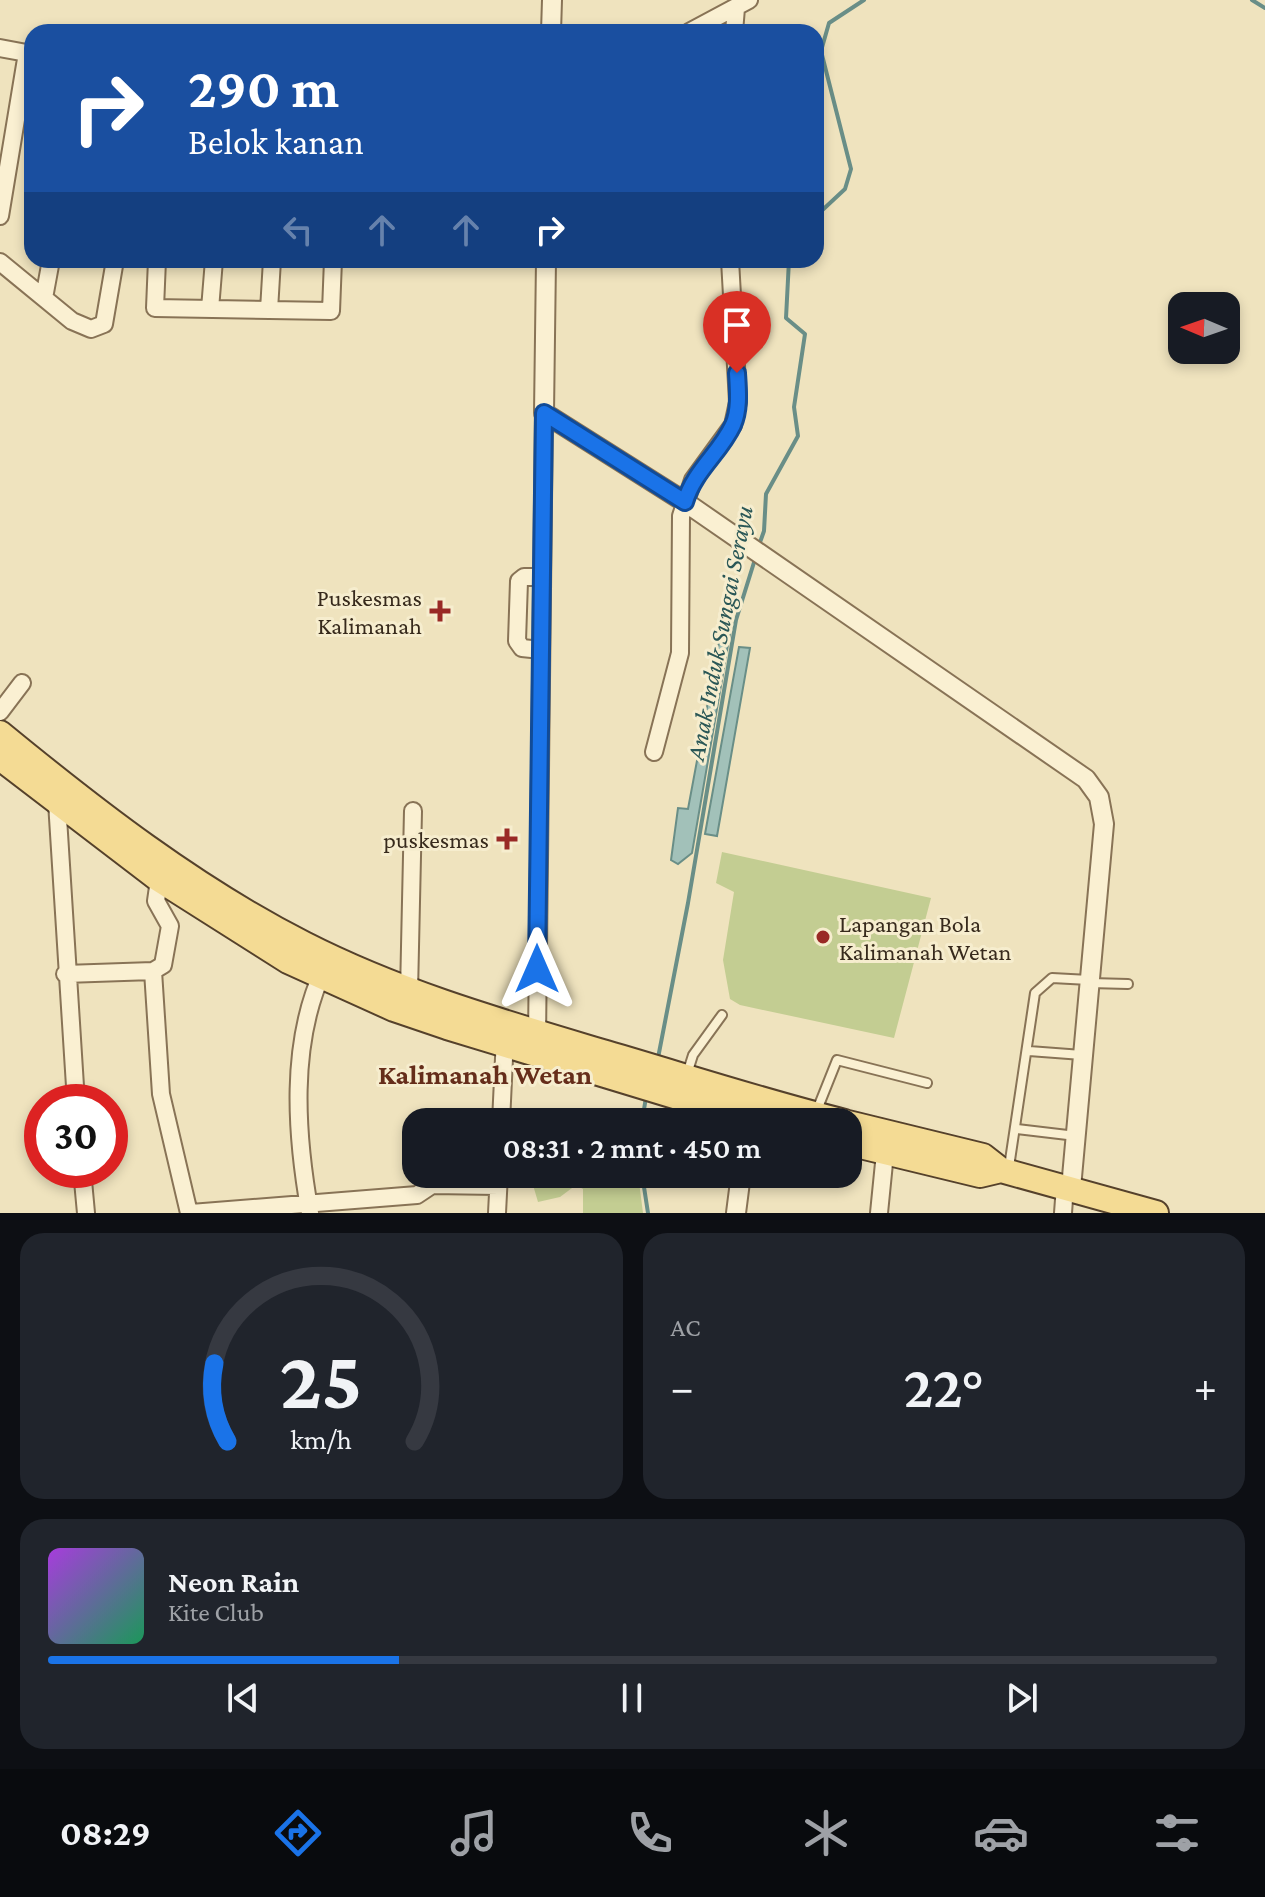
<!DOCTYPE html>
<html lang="id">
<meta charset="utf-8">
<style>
:root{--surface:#171b24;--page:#20242c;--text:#f1f3f6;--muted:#9ea1a6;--line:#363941;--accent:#1a73e8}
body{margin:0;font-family:"Crimson Pro",serif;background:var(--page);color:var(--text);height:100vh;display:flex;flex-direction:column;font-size:30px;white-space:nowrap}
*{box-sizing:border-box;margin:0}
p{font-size:26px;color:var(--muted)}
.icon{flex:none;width:44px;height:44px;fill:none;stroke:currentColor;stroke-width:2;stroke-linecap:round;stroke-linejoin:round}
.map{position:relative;height:1213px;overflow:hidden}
.panel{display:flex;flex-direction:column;gap:20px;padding:20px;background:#0d0f14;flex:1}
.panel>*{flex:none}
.guide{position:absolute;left:24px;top:24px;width:800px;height:244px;border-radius:24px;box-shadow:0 4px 12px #0003;background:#1a4fa0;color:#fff;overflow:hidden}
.needle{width:52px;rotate:272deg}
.tools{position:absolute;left:1168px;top:292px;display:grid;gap:16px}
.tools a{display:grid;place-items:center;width:72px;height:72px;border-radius:16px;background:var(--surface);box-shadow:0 4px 12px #0003;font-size:40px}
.speed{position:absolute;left:24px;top:1084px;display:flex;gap:16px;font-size:40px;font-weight:700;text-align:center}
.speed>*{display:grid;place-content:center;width:104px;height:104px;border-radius:50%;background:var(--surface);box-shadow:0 4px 12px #0003;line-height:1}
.speed .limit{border:12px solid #d22;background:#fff;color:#111}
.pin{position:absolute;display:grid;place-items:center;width:68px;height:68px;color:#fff;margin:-82px -34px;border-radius:50% 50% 50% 0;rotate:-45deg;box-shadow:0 0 8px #0007}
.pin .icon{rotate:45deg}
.me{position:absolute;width:88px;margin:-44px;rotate:0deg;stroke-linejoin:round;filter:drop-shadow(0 0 6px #0008)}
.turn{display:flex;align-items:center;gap:28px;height:168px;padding:0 32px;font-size:36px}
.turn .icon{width:104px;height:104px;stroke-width:2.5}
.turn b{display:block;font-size:56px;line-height:68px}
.lanes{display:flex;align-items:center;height:76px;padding:0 32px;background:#0003;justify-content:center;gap:40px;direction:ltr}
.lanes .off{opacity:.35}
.big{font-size:60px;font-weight:600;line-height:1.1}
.panel .card{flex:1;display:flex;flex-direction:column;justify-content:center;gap:12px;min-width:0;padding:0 28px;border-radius:24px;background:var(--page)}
.panel .dial{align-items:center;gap:0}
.dial svg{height:208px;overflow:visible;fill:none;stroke:var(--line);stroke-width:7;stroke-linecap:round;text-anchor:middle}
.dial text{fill:var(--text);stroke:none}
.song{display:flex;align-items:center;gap:24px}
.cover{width:96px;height:96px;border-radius:12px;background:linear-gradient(135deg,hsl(280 70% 55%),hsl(150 70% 35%))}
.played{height:8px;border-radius:4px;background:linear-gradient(90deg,var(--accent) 30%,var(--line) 30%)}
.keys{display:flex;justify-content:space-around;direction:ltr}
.heat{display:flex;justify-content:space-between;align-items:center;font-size:44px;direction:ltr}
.panel .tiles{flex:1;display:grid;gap:20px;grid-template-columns:1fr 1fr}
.card:last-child{grid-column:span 2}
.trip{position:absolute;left:402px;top:1108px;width:460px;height:80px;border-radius:24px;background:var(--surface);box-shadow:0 4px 12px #0003;font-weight:600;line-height:80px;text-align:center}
.tabs{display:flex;height:128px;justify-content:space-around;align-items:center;background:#090b0e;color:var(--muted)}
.tabs .icon{width:56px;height:56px}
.tabs .on{color:var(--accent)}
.tabs b{font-size:36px;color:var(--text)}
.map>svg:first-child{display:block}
</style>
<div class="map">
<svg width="1265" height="1213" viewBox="0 0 1265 1213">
<rect width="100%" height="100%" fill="#efe3be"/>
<path fill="#c3cd92" d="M722 852 931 898 894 1038 740 1005 730 999 723 960 734 892 716 883Z
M535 1174H638L643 1213H583V1189L576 1185 560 1197 538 1202 533 1185Z"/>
<path fill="#a2c1b9" stroke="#698e87" stroke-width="2" d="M723 621 732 622 692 853 678 864 671 860 678 808 688 809Z
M739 647 750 648 717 836 705 834Z"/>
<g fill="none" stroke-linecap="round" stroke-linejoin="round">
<path stroke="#698e87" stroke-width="4" d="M1252 0 1265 8
M816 216 845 189 851 169 821 51 829 23 864 0
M758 548 764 531 766 494 798 436 794 407 805 334 786 318 789 260
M658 1058 688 903 736 620 756 556
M642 1122 646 1097
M642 1174 648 1213"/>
<defs>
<path id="service" d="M1090 983 1128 984
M1029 1051 1082 1055
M687 1074 693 1055 722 1015
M817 1110 837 1060 927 1083
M1017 1129 1076 1136
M1009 1167 1035 993 1052 978 1089 980"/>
<path id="minor" d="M689 32 749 0
M734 32 736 8
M0 48 32 54
M0 216 27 53
M157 260 155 308 331 311 333 260
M0 262 72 321 91 329 104 324 115 260
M44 298 51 260
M210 309 214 260
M269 310 272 260
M541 650 522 648 517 641 519 581 524 577H541
M0 712 22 683
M654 752 680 653 681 516 693 480 733 425 738 402 730 260
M60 797 57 802 76 1102
M153 971 161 1094 189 1213
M65 974 153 971 163 965 170 926 156 901 160 873
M409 992 413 811
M537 1039 544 413
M501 1122 505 1037
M82 1170 86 1213
M191 1213 417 1195 432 1185 498 1186
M310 1213C296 1135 289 1043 324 969
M497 1213 499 1174
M879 1213 886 1143
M1063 1213 1065 1186"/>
<path id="tertiary" d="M551 32 552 0
M546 260 544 413 685 502 1086 779 1099 797 1104 824 1071 1188
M736 1213 741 1174"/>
<path id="primary" d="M0 733C95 811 194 888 304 944 400 993 502 1022 606 1053 685 1076 764 1102 845 1122
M0 758 157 878 288 961 394 1009 447 1027 760 1122
M848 1123 983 1156 1001 1170 1156 1213
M848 1143 980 1175 1001 1170"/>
</defs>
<use href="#service" stroke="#887356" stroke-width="12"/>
<use href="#minor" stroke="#887356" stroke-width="20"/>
<use href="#tertiary" stroke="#887356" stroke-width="22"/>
<use href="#primary" stroke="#55412b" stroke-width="28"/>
<use href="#service" stroke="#faf0d2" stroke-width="8"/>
<use href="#minor" stroke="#faf0d2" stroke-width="16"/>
<use href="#tertiary" stroke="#faf0d2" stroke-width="18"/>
<use href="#primary" stroke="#f4db94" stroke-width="24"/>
</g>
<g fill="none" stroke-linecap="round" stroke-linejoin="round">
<defs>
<path id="route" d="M537 969 544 413 685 502C694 471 720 453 733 425 740 409 738 390 737 373"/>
</defs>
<use href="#route" stroke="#114b97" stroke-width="20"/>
<use href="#route" stroke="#1a73e8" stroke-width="14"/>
</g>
<g fill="#992925" stroke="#f6edce" stroke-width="3">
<path d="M436 599h8v8h8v8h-8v8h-8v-8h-8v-8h8z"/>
<path d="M503 827h8v8h8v8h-8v8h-8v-8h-8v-8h8z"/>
<circle cx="823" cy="937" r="8"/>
</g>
<g text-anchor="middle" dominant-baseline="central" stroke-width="6" stroke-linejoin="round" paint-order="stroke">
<g font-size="24" fill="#372a1c" stroke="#f6edce" text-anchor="end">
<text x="422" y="597">Puskesmas<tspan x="422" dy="28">Kalimanah</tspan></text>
<text x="489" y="839">puskesmas</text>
<text x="839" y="923" text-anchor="start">Lapangan Bola<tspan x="839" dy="28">Kalimanah Wetan</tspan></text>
</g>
<g font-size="26" font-style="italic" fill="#2a5756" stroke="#f6edce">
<text transform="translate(720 633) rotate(-79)">Anak Induk Sungai Serayu</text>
</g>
<g font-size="28" font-weight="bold" fill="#652d1a" stroke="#f6edce">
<text x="485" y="1074">Kalimanah Wetan</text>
</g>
</g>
</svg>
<div class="tools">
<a><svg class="needle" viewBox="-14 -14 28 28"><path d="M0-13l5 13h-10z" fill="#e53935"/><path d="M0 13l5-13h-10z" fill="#9ea1a6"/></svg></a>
</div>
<div class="speed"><div class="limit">30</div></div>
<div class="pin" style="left:737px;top:373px;background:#d93025"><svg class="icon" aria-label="arrive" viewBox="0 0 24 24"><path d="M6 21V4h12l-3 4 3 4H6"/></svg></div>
<svg class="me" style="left:537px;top:969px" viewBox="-20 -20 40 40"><path d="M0-17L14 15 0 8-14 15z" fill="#1a73e8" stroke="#fff" stroke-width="4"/></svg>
<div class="trip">08:31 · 2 mnt · 450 m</div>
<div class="guide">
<div class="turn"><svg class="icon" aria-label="right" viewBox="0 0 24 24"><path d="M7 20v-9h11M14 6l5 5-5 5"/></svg><div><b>290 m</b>Belok kanan</div></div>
<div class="lanes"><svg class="icon off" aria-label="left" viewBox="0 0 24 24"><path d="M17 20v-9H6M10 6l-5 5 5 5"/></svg><svg class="icon off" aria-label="ahead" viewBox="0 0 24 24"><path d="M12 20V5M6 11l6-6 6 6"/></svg><svg class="icon off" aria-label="ahead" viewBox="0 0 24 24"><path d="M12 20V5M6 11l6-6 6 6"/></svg><svg class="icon" aria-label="right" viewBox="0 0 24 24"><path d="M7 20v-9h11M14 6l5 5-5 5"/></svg></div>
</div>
</div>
<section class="panel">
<div class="tiles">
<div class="card dial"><svg viewBox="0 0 100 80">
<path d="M14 69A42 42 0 1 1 86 69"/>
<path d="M14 69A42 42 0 0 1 9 39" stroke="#1a73e8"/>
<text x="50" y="56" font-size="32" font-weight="700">25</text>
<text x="50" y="72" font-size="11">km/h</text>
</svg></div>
<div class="card"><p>AC</p>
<div class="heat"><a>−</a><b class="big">22°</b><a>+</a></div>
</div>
<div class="card">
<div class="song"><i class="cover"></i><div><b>Neon Rain</b><p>Kite Club</p></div></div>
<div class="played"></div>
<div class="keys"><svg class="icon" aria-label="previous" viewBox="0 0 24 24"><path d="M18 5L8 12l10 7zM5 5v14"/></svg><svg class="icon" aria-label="pause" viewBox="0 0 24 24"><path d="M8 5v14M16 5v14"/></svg><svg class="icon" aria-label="next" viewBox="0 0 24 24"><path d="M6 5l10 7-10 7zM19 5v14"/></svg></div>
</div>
</div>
</section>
<nav class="tabs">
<b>08:29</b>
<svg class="icon on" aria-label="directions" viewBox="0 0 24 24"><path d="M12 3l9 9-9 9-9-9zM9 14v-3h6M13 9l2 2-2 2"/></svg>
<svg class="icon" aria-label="music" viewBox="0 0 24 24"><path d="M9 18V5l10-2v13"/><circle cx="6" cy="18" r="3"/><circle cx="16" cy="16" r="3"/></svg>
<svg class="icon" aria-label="phone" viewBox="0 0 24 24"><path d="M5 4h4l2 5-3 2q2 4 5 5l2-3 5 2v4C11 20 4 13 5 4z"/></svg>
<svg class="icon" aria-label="climate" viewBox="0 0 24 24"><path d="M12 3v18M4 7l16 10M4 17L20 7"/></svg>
<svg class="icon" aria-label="car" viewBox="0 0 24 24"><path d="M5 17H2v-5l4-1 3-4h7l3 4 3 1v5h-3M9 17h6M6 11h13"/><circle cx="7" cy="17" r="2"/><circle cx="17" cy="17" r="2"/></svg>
<svg class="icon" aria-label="filters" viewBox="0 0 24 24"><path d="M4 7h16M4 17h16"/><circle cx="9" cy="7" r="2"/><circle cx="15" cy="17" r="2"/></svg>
</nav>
